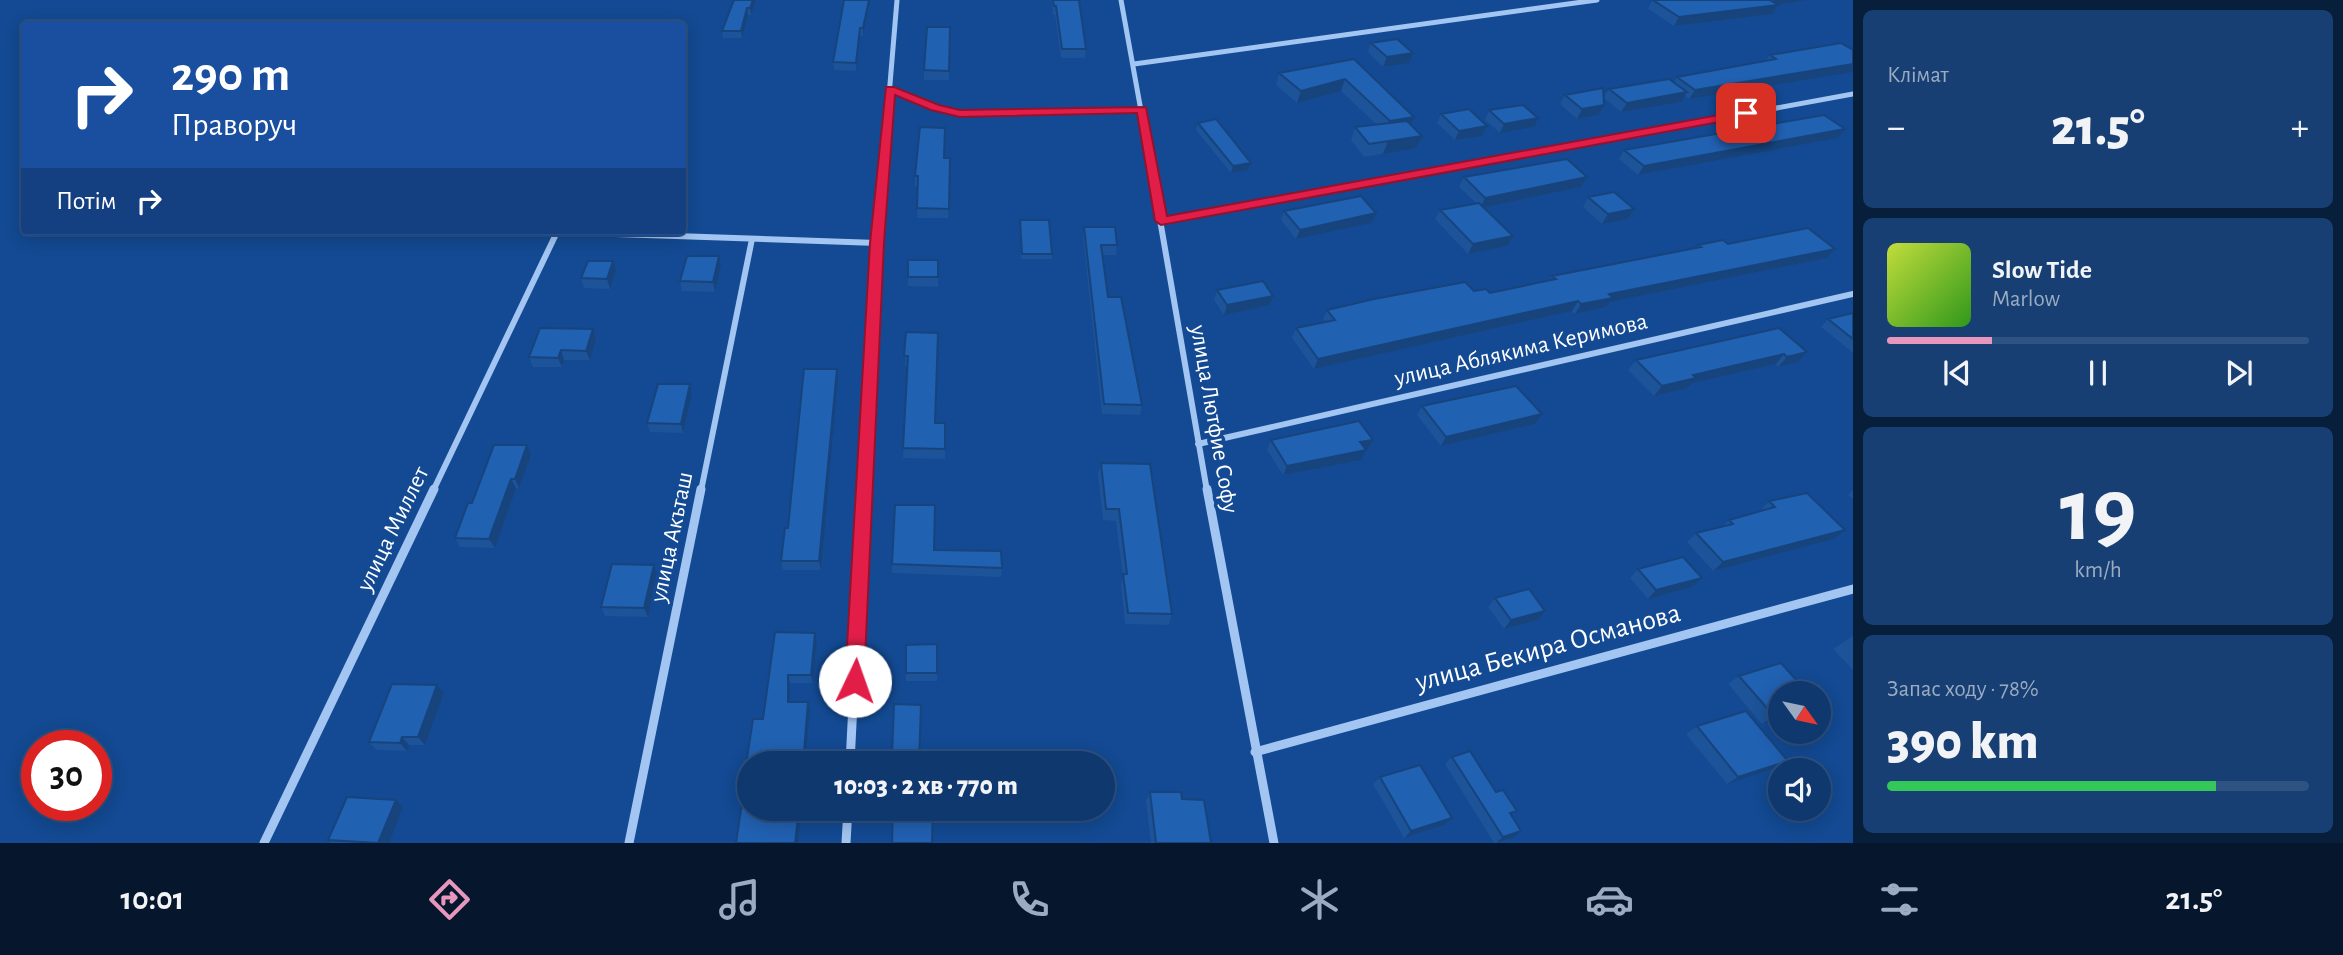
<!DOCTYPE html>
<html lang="uk">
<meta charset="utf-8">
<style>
:root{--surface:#0e386e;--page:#173f73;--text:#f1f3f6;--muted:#9bacc2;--line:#2e5281;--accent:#e797bd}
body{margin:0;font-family:"Alegreya Sans",sans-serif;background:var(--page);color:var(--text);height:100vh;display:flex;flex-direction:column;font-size:26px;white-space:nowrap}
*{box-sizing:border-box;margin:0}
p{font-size:23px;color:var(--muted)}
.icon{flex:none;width:38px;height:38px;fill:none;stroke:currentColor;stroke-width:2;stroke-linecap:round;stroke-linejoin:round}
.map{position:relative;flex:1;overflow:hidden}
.panel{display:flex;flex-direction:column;gap:10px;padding:10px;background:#081f3c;width:490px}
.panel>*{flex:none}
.banner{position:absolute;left:21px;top:21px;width:665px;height:214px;border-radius:7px;box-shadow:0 4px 18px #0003,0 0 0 2px var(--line);background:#1a4fa0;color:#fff;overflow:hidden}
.needle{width:46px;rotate:123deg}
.fabs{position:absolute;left:1768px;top:681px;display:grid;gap:14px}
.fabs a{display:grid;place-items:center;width:63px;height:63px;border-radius:50%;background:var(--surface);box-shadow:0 4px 18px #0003,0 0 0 2px var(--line);font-size:35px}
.speed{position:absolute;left:21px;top:730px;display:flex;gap:14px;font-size:35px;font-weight:700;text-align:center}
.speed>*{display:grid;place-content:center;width:91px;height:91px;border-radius:50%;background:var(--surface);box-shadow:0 4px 18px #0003,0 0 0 2px var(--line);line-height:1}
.speed .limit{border:10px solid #d22;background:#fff;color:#111}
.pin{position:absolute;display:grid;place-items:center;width:60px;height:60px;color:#fff;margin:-30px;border-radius:14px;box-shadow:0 4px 10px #0006}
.me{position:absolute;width:77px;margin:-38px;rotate:3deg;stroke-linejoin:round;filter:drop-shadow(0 0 5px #0008)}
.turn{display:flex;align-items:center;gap:24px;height:147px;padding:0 35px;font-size:32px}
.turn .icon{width:91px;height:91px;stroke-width:2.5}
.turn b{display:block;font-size:49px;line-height:60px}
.then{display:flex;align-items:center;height:66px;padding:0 35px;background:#0003;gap:14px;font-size:26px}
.big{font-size:52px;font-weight:800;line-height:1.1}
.panel .widget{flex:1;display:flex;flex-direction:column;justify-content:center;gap:10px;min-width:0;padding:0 24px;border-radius:10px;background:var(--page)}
.panel .dial{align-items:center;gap:0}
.dial b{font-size:91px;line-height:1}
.song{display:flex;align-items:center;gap:21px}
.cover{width:84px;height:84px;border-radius:10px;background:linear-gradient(135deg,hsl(70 70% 55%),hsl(110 70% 35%))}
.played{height:7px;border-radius:4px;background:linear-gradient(90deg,var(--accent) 25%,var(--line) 25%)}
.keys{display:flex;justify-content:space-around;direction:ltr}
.heat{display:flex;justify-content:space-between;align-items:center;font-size:38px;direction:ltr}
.charge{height:10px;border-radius:5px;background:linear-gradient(90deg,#34c759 78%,var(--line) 0)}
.trip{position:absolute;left:737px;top:751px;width:378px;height:70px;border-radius:35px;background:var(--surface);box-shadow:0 4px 18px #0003,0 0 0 2px var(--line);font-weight:800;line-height:70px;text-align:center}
.tab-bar{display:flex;height:112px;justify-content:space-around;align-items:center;background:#06162c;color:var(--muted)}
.tab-bar .icon{width:49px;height:49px}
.tab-bar .on{color:var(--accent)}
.tab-bar b{font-size:32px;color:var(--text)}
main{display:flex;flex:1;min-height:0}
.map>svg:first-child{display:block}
</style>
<main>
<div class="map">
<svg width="1853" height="843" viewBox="0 0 1853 843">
<rect width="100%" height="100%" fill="#134a93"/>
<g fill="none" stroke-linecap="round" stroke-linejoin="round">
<path stroke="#a2c5f2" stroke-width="3.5" d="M890 89 936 107 960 113 1142 109"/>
<path stroke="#a2c5f2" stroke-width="5" d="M1121 0 1160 216
M1134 64 1597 0
M879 216 897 0
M1189 216 1853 94"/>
<path stroke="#a2c5f2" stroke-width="6" d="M1159 214 1207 491
M1161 221 1199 214
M1198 444 1853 294
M433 491 557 232 877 243
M701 491 752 239
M864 491 879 214"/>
<path stroke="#a2c5f2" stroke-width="9" d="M1207 489 1274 843
M1255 752 1853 589
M850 763 864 489
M264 843 434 489
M629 843 701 489
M846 843 848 808"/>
</g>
<path fill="#1c5399" d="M756 0 751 15H748L742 38H723L722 31Z
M844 0H870L863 36H860L856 71 834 70 833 62Z
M1052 0H1079L1086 49 1085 58H1061L1055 15H1053Z
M1652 0H1807L1778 5 1772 14 1674 26 1648 9Z
M950 27 949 80H924V70Z
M1371 43 1409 63 1383 67 1368 52Z
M1841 43 1689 99 1685 96 1682 102 1621 112 1604 98 1598 115 1577 119 1560 104 1565 95 1603 98 1609 89 1674 82 1677 77 1765 61 1770 55Z
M1354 59 1414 117 1411 124 1422 136 1417 148 1364 157 1351 140 1355 127 1377 125 1341 91 1297 103 1276 85 1279 73Z
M1489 110 1534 127 1500 133 1485 120Z
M1441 114 1482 136 1455 140 1437 123Z
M1198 123 1248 170 1231 173 1196 130Z
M1838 138 1638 175 1619 159 1624 150Z
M944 158H950L948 218H917L918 186H915V176Z
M1464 177H1587L1581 187 1484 207 1513 236 1507 246 1468 254 1435 219 1440 210 1476 203 1459 187Z
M1588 197 1634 209 1628 219 1602 224 1583 207Z
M1284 211 1376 213 1372 223 1296 239 1281 220Z
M1020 220 1052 254V259H1021Z
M1084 227 1117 245 1116 255H1102L1108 297 1142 405 1140 415 1102 414 1083 236Z
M1728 244 1827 258 1610 302 1606 307 1575 314 1572 311 1314 369 1292 338 1296 328 1325 322 1323 319 1327 310 1474 291 1490 293 1549 281 1552 276 1696 248 1698 245Z
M938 260V287L908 286V277Z
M721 266 715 292 682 291 680 281Z
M616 271 610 289 584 288 581 278Z
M1217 290 1273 296 1270 305 1224 315 1214 300Z
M1853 313V352H1852L1821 327 1828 319Z
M593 329 596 339 590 360H564L562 367H533L529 357Z
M906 332 935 423 945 449V459L903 458 908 366H905Z
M1807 352 1798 362 1778 367 1776 364 1692 383 1688 388 1654 396 1628 370 1636 360Z
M837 369 838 379 821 570H783L781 561 788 528Z
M692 394 683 433 650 432 647 423Z
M1422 406 1535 424 1441 446 1417 415Z
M1271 440H1373L1368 449 1365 450 1361 460 1283 475 1267 450Z
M527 445 531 455 519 488H516L495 548 460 547 455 538Z
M1101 463 1172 614 1169 625 1125 624 1121 585 1123 577 1116 521 1103 520 1098 474Z
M1853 490V499L1848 495Z
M1769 501 1834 539 1713 571 1687 542 1696 533 1722 527 1729 520 1760 511Z
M934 550 1002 568 1001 577 892 573V564Z
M1638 569 1702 578 1692 587 1648 599 1630 578Z
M657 574 648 617 605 616 601 607Z
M1495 598 1538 620 1504 629 1488 607Z
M775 632 817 642 813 683H790V702L810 711 749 763V772L746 765 763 719Z
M1853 636V670L1833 649Z
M937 644V681H906V645Z
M1739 676 1780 693V718L1762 724 1728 684Z
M437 685 444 693 425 745H409L407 751 377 750 369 742Z
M894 704 920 763H893Z
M1697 726 1788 761 1776 768 1727 784 1686 734Z
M1452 757 1521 831 1513 838 1498 843H1494L1445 764Z
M1380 777 1444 825 1404 838 1373 784Z
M1150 792 1182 799 1211 843H1151L1146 801Z
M403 807 389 843H331L328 840Z"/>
<path fill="#17447d" d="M753 0H756L751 15 750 8Z
M869 0H870L863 36V28Z
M1774 0H1807L1771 6Z
M1778 5 1772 14 1674 26 1679 17Z
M747 8 748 15 742 38 741 31Z
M860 28V36L856 71V63Z
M1413 53 1409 63 1383 67 1387 57Z
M1853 64V72L1689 99 1695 90Z
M1345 79 1341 91 1297 103 1301 91Z
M1687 92 1682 102 1621 112 1627 103Z
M1604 105 1598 115 1577 119 1582 109Z
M1414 117 1409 129 1385 133 1390 121Z
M1538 118 1534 127 1500 133 1504 124Z
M1487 126 1482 136 1455 140 1459 131Z
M1845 129 1838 138 1638 175 1644 166Z
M1422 136 1417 148 1383 154 1388 141Z
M1251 163 1248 170 1231 173 1233 166Z
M1587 177 1581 187 1480 208 1485 198Z
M1634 209 1628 219 1602 224 1608 214Z
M1376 213 1372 223 1296 239 1300 230Z
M1513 236 1507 246 1468 254 1473 244Z
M1835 249 1827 258 1610 302 1606 307 1575 314 1581 304 1609 294Z
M719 256 721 266 715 292 713 282Z
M613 261 616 271 610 289 607 279Z
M1273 296 1270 305 1224 315 1227 305Z
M1578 301 1572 311 1314 369 1318 359Z
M593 329 596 339 590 360 586 351Z
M561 350 564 360 562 367 558 358Z
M1807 352 1798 362 1778 367 1787 357Z
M1784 354 1776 364 1692 383 1688 388 1654 396 1662 386 1693 375Z
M837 369 838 379 821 570 819 561Z
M690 384 692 394 683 433 681 424Z
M1542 414 1535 424 1441 446 1446 437Z
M1373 440 1368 449 1356 452 1360 442Z
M527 445 531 455 519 488 515 479Z
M1366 450 1361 460 1283 475 1287 466Z
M511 479 516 488 495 548 489 539Z
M1845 530 1834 539 1713 571 1723 562Z
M654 565 657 574 648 617 644 608Z
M1702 578 1692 587 1648 599 1656 590Z
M1545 611 1538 620 1504 629 1511 620Z
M815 633 817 642 813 683 811 675Z
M788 675 790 683V710L788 702Z
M437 685 444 693 425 745 418 737Z
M808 702 810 711 805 763H803Z
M1780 714V718L1762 724 1774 716Z
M402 737 409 745 407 751 400 743Z
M1788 761 1776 768 1727 784 1738 777Z
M396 800 403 807 389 843H378Z
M799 808H801L798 843H795Z
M1452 818 1444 825 1404 838 1411 831Z
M1521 831 1513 838 1496 843 1503 837Z"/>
<path fill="#2161b2" stroke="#17447d" stroke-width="2" d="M734 0H753L750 8H747L741 31H722Z
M844 0H869L863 28H860L856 63 833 62Z
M1053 0H1079L1086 49H1062L1056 6H1054Z
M1653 0H1770L1778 5 1679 17Z
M927 27H950L949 71 924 70Z
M1397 39 1413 53 1387 57 1371 43Z
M1841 43 1853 50V64L1695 90 1677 77 1776 59 1770 55Z
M1354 59 1414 117 1390 121 1345 79 1301 91 1279 73Z
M1669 79 1687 92 1627 103 1609 89Z
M1603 88 1604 105 1582 109 1565 95Z
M1523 105 1538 118 1504 124 1489 110Z
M1469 109 1487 126 1459 131 1441 114Z
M1824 115 1845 129 1644 166 1624 150Z
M1216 119 1251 163 1233 166 1198 123Z
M1407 121 1422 136 1369 144 1355 127Z
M920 127 945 128 944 158H950L949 209 917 208 918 176H915Z
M1567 159 1587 177 1485 198 1464 177Z
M1614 192 1634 209 1608 214 1588 197Z
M1361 196 1376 213 1300 230 1284 211Z
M1479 203 1513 236 1473 244 1440 210Z
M1020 220H1049L1052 254H1022Z
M1084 227H1115L1117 245H1101L1108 297H1121L1142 405 1104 404Z
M1808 228 1835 249 1609 294 1613 298 1581 304 1578 301 1318 359 1296 328 1335 320 1327 310 1374 299 1465 282 1474 291 1486 289 1490 293 1556 279 1552 276 1701 247 1698 245 1723 240 1728 244Z
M687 256H719L713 282 680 281Z
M908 260H938V277H908Z
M588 261H613L607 279 581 278Z
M1263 281 1273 296 1227 305 1217 290Z
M1853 313V339L1828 319Z
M540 328 593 329 586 351 561 350 558 358 529 357Z
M1779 328 1807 352 1787 357 1784 354 1693 375 1696 378 1662 386 1636 360Z
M906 332 938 333 935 423H945V449L903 448 908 356H904Z
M804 369H837L819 561H781L785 528H788Z
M658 384H690L681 424 647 423Z
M1516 386 1542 414 1446 437 1422 406Z
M1359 421 1373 440 1360 442 1366 450 1287 466 1271 440Z
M494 445H527L515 479H511L489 539 455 538 468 503H472Z
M1101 463 1150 464 1172 614 1128 613 1123 574H1127L1119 509H1106Z
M1807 493 1845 530 1723 562 1696 533 1733 524 1729 520 1775 507 1769 501Z
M895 505H935L934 550 1001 551 1002 568 892 564Z
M1683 557 1702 578 1656 590 1638 569Z
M612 564 654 565 644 608 601 607Z
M1529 589 1545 611 1511 620 1495 598Z
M775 632 815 633 811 675H788V702H808L803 763H749V765H746L753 719H763Z
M937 644V673H906V645Z
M1781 663 1808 693H1780V714L1774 716 1739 676Z
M392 684 437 685 418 737H402L400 743 369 742Z
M894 704 921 705 919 763H895L896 756H892Z
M1746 711 1788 761 1738 777 1697 726Z
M1470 751 1496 792 1503 790 1517 811 1510 813 1521 831 1503 837 1452 757Z
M1420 765 1452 818 1411 831 1380 777Z
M1150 792H1181L1182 799 1204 800 1211 843H1156Z
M743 796H749V808H799L795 843H736Z
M347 797 396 800 378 843 328 840Z
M893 808H933L932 843H892Z"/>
<path fill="#e11d48" stroke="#92132f" stroke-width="2" d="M886 87H894L939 105 960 110 1146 107 1167 216 1746 110 1752 113 1746 117 1161 225 1155 221 1137 113 960 117 931 110 895 95 884 243 864 681 861 687 855 690 848 687 845 681 870 243Z"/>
<g text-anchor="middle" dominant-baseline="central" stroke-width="7" stroke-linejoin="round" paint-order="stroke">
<g font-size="24" fill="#fff" stroke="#134a93">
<text transform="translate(1521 350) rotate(-13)">улица Аблякима Керимова</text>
<text transform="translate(1214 419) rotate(80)">улица Лютфие Софу</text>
<text transform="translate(393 529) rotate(-64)">улица Миллет</text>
<text transform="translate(672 537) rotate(-78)">улица Акъташ</text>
</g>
<g font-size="28" fill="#fff" stroke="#134a93">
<text transform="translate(1548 648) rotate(-15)">улица Бекира Османова</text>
</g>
</g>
</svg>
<div class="fabs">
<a><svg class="needle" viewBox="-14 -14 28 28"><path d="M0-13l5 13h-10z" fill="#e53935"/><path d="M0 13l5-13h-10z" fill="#9bacc2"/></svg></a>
<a><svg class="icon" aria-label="sound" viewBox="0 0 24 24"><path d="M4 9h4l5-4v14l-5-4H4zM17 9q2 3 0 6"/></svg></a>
</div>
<div class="speed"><div class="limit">30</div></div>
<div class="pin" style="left:1746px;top:113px;background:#d93025"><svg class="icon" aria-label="arrive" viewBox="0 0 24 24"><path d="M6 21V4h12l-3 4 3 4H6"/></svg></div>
<svg class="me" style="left:855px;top:681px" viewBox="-20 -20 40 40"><circle r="19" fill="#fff"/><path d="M0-13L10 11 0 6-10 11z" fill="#e11d48"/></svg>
<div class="trip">10:03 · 2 хв · 770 m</div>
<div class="banner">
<div class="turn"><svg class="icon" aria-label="right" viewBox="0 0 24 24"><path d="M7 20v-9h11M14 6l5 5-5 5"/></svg><div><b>290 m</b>Праворуч</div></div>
<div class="then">Потім<svg class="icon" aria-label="right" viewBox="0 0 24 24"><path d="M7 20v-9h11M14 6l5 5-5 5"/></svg></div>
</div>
</div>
<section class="panel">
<div class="widget"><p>Клімат</p>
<div class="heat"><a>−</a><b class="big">21.5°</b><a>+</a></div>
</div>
<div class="widget">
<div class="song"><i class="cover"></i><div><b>Slow Tide</b><p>Marlow</p></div></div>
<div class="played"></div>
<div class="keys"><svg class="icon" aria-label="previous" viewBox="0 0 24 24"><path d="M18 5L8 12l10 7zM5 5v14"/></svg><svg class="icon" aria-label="pause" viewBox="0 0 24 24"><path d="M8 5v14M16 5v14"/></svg><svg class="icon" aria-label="next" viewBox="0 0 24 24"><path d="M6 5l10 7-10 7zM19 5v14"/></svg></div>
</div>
<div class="widget dial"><b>19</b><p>km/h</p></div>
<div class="widget"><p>Запас ходу · 78%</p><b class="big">390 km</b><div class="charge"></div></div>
</section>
</main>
<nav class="tab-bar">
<b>10:01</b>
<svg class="icon on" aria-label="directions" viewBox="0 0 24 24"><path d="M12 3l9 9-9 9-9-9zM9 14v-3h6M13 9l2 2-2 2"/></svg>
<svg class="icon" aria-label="music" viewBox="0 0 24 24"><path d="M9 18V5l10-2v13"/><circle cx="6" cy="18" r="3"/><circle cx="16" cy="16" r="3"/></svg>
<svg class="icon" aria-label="phone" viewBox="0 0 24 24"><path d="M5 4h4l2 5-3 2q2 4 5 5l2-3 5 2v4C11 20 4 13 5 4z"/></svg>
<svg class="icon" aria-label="climate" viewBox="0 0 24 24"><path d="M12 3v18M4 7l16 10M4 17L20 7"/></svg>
<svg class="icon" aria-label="car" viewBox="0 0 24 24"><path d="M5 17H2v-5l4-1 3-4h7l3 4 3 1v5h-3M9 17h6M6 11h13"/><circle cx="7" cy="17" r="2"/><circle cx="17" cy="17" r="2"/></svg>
<svg class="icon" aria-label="filters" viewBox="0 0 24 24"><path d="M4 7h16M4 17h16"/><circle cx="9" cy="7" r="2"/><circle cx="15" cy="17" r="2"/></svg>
<b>21.5°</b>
</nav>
